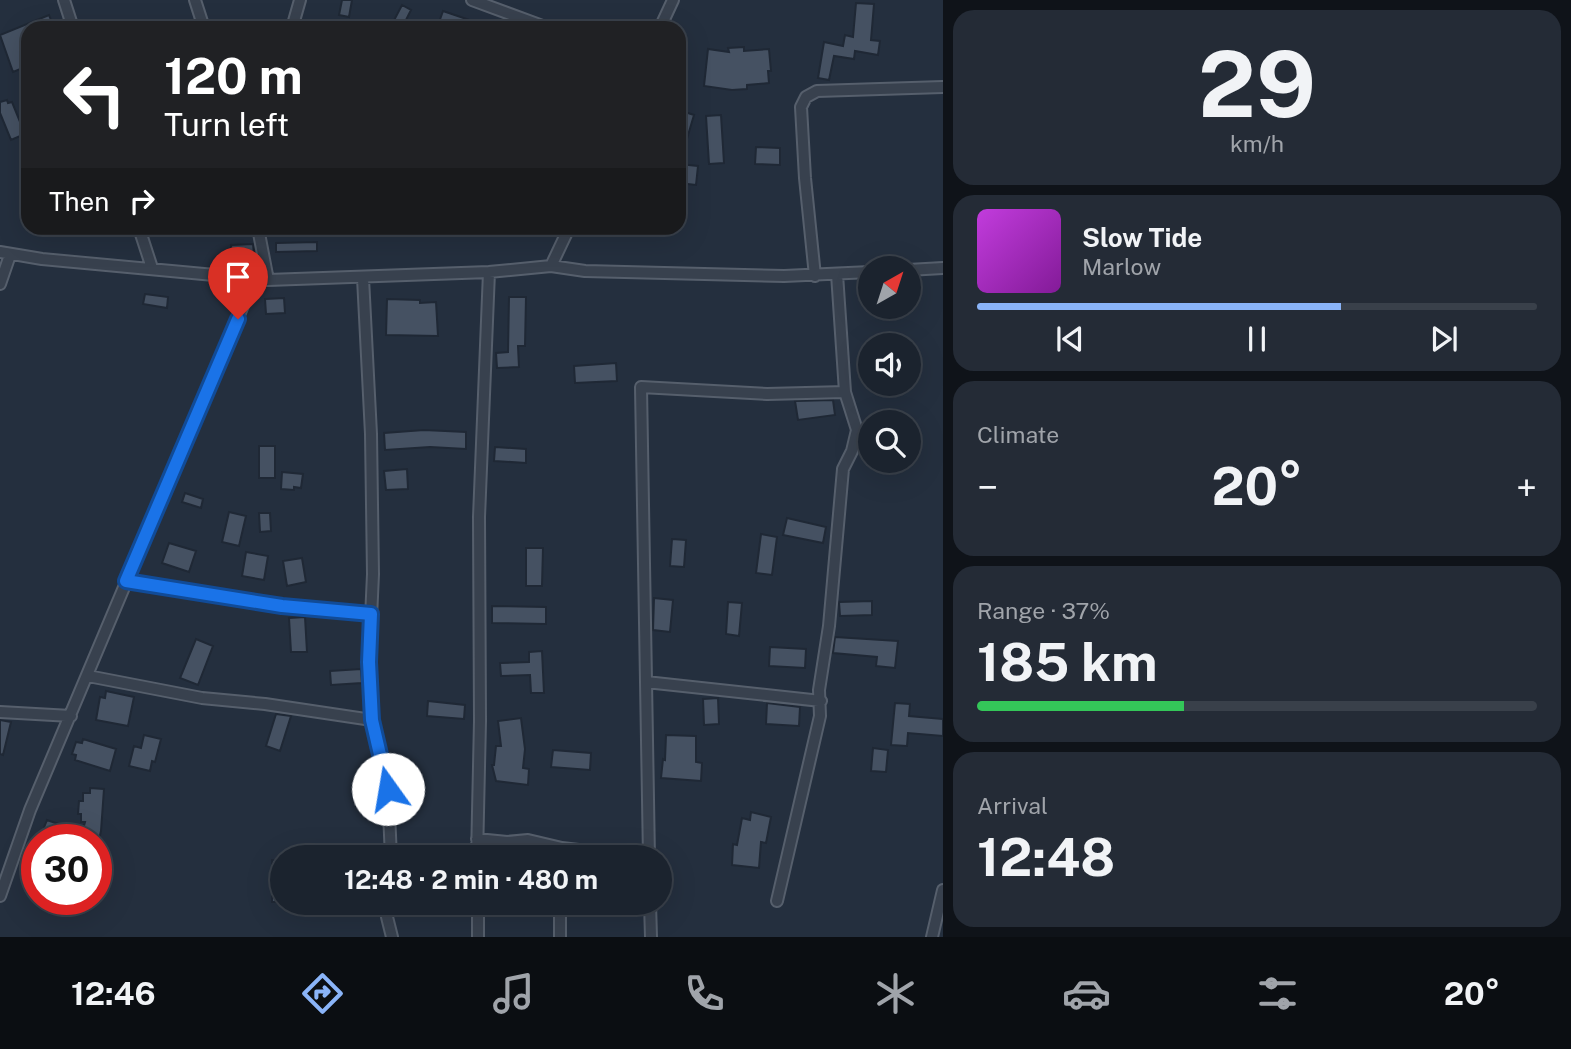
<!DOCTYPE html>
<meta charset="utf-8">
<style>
:root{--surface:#1b232e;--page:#242b36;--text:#f1f3f6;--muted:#a0a4aa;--line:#39404a;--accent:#8ab4f8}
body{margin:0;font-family:"Public Sans",sans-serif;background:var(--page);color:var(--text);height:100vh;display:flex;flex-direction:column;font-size:26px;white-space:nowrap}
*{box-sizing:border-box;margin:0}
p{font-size:23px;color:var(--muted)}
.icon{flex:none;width:38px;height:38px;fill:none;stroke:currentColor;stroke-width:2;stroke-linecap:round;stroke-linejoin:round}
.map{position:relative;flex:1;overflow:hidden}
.drawer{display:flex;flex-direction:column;gap:10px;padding:10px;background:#0f1319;width:628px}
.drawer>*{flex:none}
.hud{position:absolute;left:21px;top:21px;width:665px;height:214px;border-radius:21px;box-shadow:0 7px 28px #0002,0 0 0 2px var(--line);background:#202124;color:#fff;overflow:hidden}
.needle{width:46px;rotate:39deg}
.tools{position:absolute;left:858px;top:256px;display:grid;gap:14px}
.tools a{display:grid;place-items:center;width:63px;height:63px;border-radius:50%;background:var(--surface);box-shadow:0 7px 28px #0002,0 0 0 2px var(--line);font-size:35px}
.speed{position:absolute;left:21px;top:824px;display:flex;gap:14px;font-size:35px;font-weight:700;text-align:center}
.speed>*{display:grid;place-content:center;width:91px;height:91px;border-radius:50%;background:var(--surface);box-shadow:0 7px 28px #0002,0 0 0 2px var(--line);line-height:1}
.speed .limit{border:10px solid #d22;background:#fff;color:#111}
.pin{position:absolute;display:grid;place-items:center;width:60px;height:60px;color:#fff;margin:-72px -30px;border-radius:50% 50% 50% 0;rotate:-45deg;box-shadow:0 0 7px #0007}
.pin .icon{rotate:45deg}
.me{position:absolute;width:77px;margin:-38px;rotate:347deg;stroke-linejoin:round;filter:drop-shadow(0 0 5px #0008)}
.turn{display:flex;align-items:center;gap:24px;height:147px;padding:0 28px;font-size:32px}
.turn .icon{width:91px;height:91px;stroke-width:2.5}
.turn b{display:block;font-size:49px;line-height:60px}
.then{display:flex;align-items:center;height:66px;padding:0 28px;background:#0003;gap:14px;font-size:26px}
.big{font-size:52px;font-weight:700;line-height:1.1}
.drawer .card{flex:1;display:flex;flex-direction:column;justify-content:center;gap:10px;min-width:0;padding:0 24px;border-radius:21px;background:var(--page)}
.drawer .dial{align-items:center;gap:0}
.dial b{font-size:91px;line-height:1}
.song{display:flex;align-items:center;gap:21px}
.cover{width:84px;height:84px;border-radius:10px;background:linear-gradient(135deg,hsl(290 70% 55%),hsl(290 70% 35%))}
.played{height:7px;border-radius:4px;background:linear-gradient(90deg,var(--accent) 65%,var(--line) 65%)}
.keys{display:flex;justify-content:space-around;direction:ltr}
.heat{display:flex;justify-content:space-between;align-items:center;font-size:38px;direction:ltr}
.charge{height:10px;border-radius:5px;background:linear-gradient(90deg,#34c759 37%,var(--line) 0)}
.trip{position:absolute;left:270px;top:845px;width:402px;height:70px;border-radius:35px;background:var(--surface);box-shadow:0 7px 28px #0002,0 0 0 2px var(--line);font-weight:700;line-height:70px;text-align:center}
.menu{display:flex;height:112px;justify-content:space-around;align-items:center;background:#0b0e12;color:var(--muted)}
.menu .icon{width:49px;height:49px}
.menu .current{color:var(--accent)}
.menu b{font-size:32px;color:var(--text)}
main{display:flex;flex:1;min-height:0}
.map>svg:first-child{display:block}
</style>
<main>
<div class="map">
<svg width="943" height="937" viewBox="0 0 943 937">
<rect width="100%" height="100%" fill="#242f3e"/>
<path fill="#455162" stroke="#1f2835" stroke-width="2" d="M342 0H352L349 17 339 15Z
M856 3 874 4 871 40 880 41 878 55 855 51 854 59 834 56 829 80 818 78 824 42 843 46 845 35 853 37Z
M402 5 411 10 402 28H390Z
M443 11 490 27V28H437Z
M49 15 54 28H28V44L21 46 28 66 13 72 0 35Z
M744 47V51L769 49 771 71H768L769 83 747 85V89L732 90 704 86 708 49 729 52 728 48Z
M7 100 8 103 12 102 25 134 11 140 0 113V102Z
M679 110 694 115 686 142 679 140Z
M721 115 724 163 709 164 706 116Z
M756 147 780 148V165L755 164Z
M679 164 698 166 696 185 679 183Z
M345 228H370V234L345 235Z
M317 242V251L276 252V243Z
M253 244 254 254 232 255 231 245Z
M145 294 168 297 167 308 143 304Z
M509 297H526L525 346H518L519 367 497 368 496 353 508 352Z
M284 298 285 313 266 314 265 299Z
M387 299 420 300V303L436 302 438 336 386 335Z
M616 363 617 381 575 383 574 366Z
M833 400 835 415 798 420 795 401Z
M424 430 466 432V449L430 447 385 450 384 433Z
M259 446H275V478H259Z
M495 447 526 449V463L494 461Z
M407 469 408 489 386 490 384 471Z
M282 472 303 474 301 488 294 487V490L281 489Z
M185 493 203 499 201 508 182 502Z
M229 512 246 516 239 546 222 542Z
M259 513H270L271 531 260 532Z
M787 518 826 527 823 543 783 535Z
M761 534 777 537 772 575 756 573Z
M672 539 686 540 684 567 670 566Z
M169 543 196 551 189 572 162 563Z
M526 548H543L542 586H526Z
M246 552 268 556 264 580 242 576Z
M302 558 306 582 287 586 283 561Z
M654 598 673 600 670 632 653 630Z
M872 601V615L840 616 839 602Z
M728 602 742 603 739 636 726 634Z
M492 606 546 607V624L492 623Z
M305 617 307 652H291L289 618Z
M835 637 898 641 895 668 876 666 877 657 833 653Z
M196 639 213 646 198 685 180 678Z
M770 647 806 649 805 668 769 666Z
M542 651 544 693H531L530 675 501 676 500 663 529 662V652Z
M361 669 362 683 331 685 330 671Z
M106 691 134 697 128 726 96 720 100 697 105 698Z
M718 698 719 724 704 725 703 699Z
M428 701 465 705 464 719 427 716Z
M767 703 800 707 799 726 766 724Z
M895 703 910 704 909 716 943 719V736L908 733 907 746 891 745Z
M276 714 291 716 280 751 266 746Z
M521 718 525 749 523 768 529 769 528 785 496 781 492 765H494L496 746H501L498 721Z
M0 720 11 722 3 755 0 754Z
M144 735 161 739 155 762 152 761 150 771 129 766 134 746 141 748Z
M666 735 696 736V762L702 763 701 781 661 778 663 759 665 760Z
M83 739 116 749 110 771 75 760 76 755 72 754 76 742 82 743Z
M873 748 888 750 886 772 871 771Z
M553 750 591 753 590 770 551 767Z
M90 788 104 789 101 831 99 840H80L85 822H81V814H78L79 801H83V793H90Z
M751 812 771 817 766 843 761 842 759 868 732 865 733 844 737 845 742 818 750 820Z
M47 820 67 827 63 840H54L41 835Z
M312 846V858H294L293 847Z
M498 849 521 850V858H498Z
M272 860H282V902H272Z"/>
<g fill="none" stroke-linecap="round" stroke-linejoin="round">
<defs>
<path id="minor" d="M64 0 73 28
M195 0 204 28
M472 0 548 28
M292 28 300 0
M660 28 673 0
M139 228 152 268
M258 228 268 280
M0 252 42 259 268 280 489 272 551 266 585 271 784 276 870 272
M551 266 569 228
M908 270 943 268
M815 276 805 178 801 107 806 97 817 91 943 87
M0 284 10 255
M126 581 282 606 371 614
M88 676 202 698 265 704 372 720 369 662 373 574 371 434 363 278
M646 682 821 701
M0 712 71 716
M372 720 388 789 391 858
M477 839 507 842 528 840 562 848
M477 858 480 721 479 517 489 272
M561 858 562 848 595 852 614 858
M649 858 641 387 767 394 845 392
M0 896 30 810 255 277
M777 901 820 716 819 690 829 626 843 469 852 451 857 430 845 392 837 274
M388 903 387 917 392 937
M650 903 651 937
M478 937V903
M560 937V903
M932 937 943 890"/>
</defs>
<use href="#minor" stroke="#565f6c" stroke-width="14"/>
<use href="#minor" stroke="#38414e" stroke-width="10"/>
</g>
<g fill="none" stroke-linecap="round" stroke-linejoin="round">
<defs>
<path id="route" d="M238 319 126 581 282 606 371 614 369 662 372 720 388 789"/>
</defs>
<use href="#route" stroke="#114b97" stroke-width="18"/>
<use href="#route" stroke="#1a73e8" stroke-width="12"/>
</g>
</svg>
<div class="tools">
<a><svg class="needle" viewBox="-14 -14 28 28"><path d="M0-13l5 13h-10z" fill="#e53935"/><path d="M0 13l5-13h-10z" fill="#a0a4aa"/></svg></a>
<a><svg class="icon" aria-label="sound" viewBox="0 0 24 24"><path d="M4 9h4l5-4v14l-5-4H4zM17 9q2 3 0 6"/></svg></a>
<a><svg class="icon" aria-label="search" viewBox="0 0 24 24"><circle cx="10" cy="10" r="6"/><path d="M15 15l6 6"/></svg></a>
</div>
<div class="speed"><div class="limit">30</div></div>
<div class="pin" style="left:238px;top:319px;background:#d93025"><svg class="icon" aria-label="arrive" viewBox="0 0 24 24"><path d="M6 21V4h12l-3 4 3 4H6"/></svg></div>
<svg class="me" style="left:388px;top:789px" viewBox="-20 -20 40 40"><circle r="19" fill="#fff"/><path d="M0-13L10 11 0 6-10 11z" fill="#1a73e8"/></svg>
<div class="trip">12:48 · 2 min · 480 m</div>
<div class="hud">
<div class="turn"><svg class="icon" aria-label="left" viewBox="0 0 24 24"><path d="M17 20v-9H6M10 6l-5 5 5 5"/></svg><div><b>120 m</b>Turn left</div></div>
<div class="then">Then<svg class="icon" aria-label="right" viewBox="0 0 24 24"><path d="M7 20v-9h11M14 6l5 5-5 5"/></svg></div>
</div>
</div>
<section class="drawer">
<div class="card dial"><b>29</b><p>km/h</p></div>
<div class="card">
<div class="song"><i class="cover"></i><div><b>Slow Tide</b><p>Marlow</p></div></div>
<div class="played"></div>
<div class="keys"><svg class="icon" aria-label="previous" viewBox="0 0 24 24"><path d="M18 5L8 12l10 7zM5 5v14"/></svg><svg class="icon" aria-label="pause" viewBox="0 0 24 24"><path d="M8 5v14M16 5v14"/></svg><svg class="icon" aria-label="next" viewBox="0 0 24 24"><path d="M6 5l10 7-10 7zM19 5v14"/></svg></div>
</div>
<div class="card"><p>Climate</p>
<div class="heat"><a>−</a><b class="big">20°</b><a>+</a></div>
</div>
<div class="card"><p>Range · 37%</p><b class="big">185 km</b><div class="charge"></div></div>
<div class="card"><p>Arrival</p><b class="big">12:48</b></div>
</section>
</main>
<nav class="menu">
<b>12:46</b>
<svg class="icon current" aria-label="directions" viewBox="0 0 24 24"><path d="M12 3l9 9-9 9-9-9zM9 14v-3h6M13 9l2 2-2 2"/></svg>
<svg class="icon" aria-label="music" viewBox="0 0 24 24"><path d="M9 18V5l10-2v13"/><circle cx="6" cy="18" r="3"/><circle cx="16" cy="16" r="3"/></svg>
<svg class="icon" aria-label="phone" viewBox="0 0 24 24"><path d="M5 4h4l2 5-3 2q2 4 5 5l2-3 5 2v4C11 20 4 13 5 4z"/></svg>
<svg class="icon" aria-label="climate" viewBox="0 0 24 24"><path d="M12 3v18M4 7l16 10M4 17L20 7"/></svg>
<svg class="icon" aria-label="car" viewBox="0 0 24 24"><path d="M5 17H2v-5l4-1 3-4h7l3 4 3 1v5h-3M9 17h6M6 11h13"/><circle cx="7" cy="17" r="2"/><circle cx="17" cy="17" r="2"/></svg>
<svg class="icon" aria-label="filters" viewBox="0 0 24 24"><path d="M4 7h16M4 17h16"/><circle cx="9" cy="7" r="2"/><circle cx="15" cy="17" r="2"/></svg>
<b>20°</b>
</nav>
